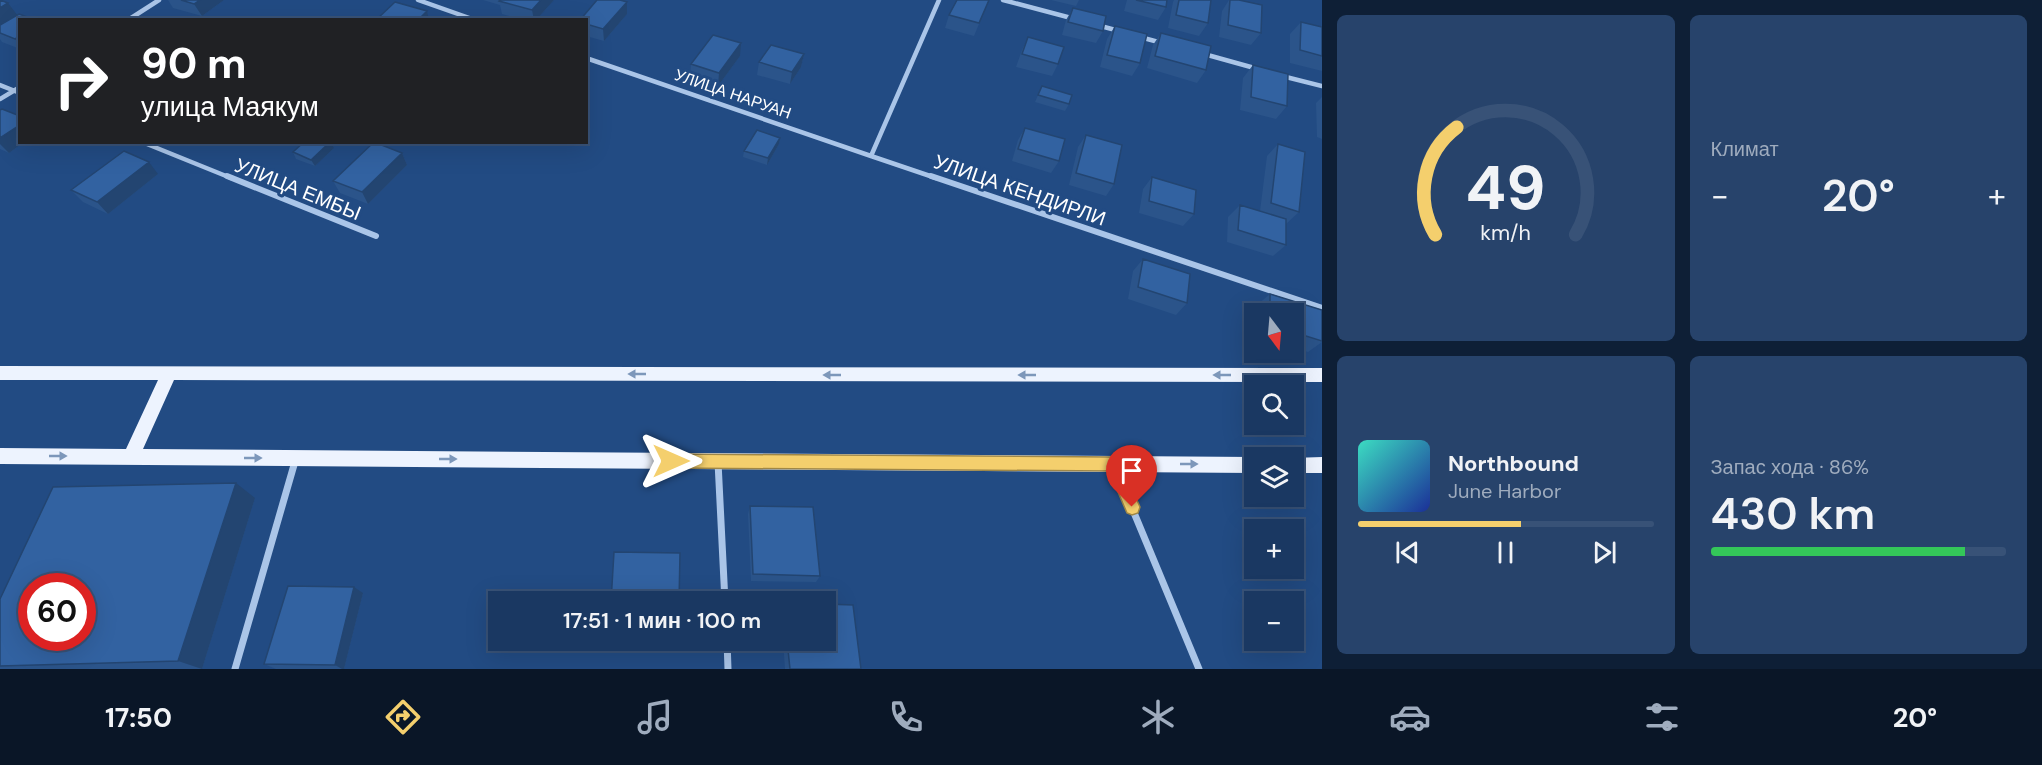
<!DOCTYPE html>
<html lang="ru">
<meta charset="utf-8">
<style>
:root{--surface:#1a3862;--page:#27436b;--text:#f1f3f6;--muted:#9facbe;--line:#385277;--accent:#f4cf6d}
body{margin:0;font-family:"DM Sans",sans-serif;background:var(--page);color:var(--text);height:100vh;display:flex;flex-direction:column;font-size:22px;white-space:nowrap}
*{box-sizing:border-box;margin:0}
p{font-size:20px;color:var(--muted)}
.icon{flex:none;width:33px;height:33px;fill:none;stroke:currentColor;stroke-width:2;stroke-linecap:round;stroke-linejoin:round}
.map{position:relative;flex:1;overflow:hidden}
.panel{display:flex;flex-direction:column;gap:15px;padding:15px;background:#0e1f36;width:720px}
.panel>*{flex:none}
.hud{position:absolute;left:18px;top:18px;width:570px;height:126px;border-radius:0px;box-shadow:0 6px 24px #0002,0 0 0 2px var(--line);background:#202124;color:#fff;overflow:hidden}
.needle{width:39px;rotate:164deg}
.fabs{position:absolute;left:1244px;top:303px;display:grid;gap:12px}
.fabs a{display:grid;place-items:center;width:60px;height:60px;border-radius:0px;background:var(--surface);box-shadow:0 6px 24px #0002,0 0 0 2px var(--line);font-size:30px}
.speed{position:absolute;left:18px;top:573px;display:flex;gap:12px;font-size:30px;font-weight:700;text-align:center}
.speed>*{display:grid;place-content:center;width:78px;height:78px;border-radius:50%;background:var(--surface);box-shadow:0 6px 24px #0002,0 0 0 2px var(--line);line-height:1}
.speed .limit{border:9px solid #d22;background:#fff;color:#111}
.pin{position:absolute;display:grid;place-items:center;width:51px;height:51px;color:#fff;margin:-62px -26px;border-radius:50% 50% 50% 0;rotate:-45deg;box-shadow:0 0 6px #0007}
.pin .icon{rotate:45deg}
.me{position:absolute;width:66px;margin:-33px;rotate:90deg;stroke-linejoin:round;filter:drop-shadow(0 0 4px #0008)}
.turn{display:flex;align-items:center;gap:21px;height:126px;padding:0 24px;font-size:27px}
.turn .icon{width:78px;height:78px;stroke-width:2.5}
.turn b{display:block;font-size:42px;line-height:51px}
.big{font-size:45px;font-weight:600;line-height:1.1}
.panel .tile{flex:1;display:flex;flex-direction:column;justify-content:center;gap:9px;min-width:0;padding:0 21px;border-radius:9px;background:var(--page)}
.panel .dial{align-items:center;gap:0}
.dial svg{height:156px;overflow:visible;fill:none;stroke:var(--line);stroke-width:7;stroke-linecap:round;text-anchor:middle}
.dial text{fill:var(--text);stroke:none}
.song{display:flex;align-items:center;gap:18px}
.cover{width:72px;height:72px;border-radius:9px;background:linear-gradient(135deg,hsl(170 70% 55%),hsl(230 70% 35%))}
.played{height:6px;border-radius:3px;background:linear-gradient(90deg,var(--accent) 55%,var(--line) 55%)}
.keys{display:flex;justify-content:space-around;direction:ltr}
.heat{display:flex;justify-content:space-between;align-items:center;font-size:33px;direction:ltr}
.charge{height:9px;border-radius:4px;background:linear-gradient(90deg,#34c759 86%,var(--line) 0)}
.panel .tiles{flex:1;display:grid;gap:15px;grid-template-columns:repeat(2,1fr)}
.trip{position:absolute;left:488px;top:591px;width:348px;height:60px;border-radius:0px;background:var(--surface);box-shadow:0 6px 24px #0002,0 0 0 2px var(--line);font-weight:600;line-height:60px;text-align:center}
.menu{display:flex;height:96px;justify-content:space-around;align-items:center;background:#0a1627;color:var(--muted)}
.menu .icon{width:42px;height:42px}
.menu .current{color:var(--accent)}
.menu b{font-size:27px;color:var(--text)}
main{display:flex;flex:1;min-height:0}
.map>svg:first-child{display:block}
</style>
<main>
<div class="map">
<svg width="1322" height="669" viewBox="0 0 1322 669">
<rect width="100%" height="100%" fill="#224b83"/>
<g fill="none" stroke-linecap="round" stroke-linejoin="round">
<path stroke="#aac5e8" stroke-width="4.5" d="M418 0 475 20
M1003 0 1075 19
M128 20 159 0
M1097 25 1119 31
M1140 37 1162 43
M1204 54 1258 69
M586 58 871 156
M1282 76 1322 86
M0 85 20 93
M0 99 20 87
M142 142 231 178
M936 178 871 156 939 0"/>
<path stroke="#aac5e8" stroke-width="6" d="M227 176 376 236
M931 176 1322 308"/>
<path stroke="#aac5e8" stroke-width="7" d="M718 462 725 602
M1115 467 1199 669
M727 640 728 669
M235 669 296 458"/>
<path fill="#edf3fe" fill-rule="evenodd" d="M0 366 1322 368V382L174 380 143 449 1254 457V473L0 464V448L126 449 158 380H0Z
M1322 457V473H1293L1292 458Z"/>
</g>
<path fill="#2b548a" d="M0 0 20 20V49L2 42 0 39Z
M168 0H224L202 16 173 8Z
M483 0H554L536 20H524L502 14 500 5Z
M989 0 974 36 945 28 949 15Z
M1051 0H1079L1076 6Z
M1127 0H1167L1166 7 1158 20 1124 11Z
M1174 0H1211L1208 23 1199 36 1168 28 1173 2Z
M1229 0H1239L1261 33 1251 45 1219 37 1222 11Z
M1073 8 1103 31 1096 43 1062 35 1066 20Z
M627 14 604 41 586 36V20Z
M1301 22 1322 27V71L1290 63V34Z
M1115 26 1140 63 1132 76 1100 67 1107 39Z
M1161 33 1206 70 1197 83 1147 68 1153 45Z
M1028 37 1058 64 1052 76 1016 67 1022 50Z
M804 54 801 67 790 84 757 75 759 62Z
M740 56 718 86 690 77 691 64Z
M1253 65 1287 106 1276 119 1240 110 1243 78Z
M1042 86 1069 104 1065 111 1035 102Z
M1322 97V139L1317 137 1316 103Z
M0 110 20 142H24L9 153 0 149Z
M1025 128 1059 161 1051 173 1012 161 1018 140Z
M1086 135 1114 184 1106 196 1069 185 1078 147Z
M780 138 779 144 767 165 743 157 744 151Z
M1278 144 1299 212 1286 224V245L1273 256 1227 242 1228 217 1240 205 1260 211 1267 156Z
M334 148 315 166 296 159 293 152Z
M402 153 407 165 368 204 340 193 333 181Z
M158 174 108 214 83 202 71 190Z
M1152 177 1194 214 1183 226 1139 213 1143 189Z
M1143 259 1187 303 1176 315 1128 299 1133 271Z
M1270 294 1322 310V342L1308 352 1293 347V314H1257V305Z
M255 498 202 669H0V599Z
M750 506 820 576 816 582 751 581 748 514Z
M363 593 344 669H276L264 664Z
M783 640H825L861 669H785Z"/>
<path fill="#234571" d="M200 0H224L202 16 194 4Z
M541 0H554L536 20H534L532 10Z
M627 2V14L604 41 603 29Z
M8 3 18 16 0 27V8Z
M427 11 429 20H418Z
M20 36V45L15 39Z
M741 43 740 56 718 86 719 73Z
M804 54 801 67 790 84 792 72Z
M20 125V142H24L9 153 0 144V138Z
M780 138 779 144 767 165 768 158Z
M330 142 334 148 315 166 311 160Z
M402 153 407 165 368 204 362 192Z
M149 162 158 174 108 214 97 202Z
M236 483 255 498 202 669 178 661Z
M354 587 363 593 344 669H342L335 665Z"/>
<path fill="#3262a1" stroke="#234571" stroke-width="1.5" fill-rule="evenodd" d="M0 0 8 3 0 8Z
M181 0H200L194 4Z
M500 0H541L532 10 499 1Z
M597 0H620L627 2 603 29 586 24V20H580Z
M957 0H989L979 23 949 15Z
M1136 0H1167L1166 7Z
M1179 0H1211L1208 23 1176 15Z
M1230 0H1239L1262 5 1261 33 1228 25Z
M395 2 427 11 418 20H376Z
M1073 8 1106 16 1103 31 1068 22Z
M19 14 35 20H20V36L15 39 0 33V25Z
M1301 22 1322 27V56L1300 50Z
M1115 26 1147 34 1140 63 1107 55Z
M1161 33 1211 46 1206 70 1155 56Z
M713 35 741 43 719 73 691 64Z
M1028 37 1064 47 1058 64 1022 54Z
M771 45 804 54 792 72 759 62Z
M1253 65 1288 74 1287 106 1251 97Z
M1042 86 1072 95 1069 104 1038 95Z
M2 109 20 116V125L0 138V110Z
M1025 128 1065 139 1059 161 1018 149Z
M757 130 780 138 768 158 744 151Z
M1086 135 1122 145 1114 184 1076 173Z
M304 142H330L311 160 293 152Z
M374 142 402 153 362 192 333 181Z
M1278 144 1305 152 1299 212 1271 203Z
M124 151 149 162 97 202 71 190Z
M1152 177 1196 190 1194 214 1149 201Z
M1240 205 1286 219V245L1238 230Z
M1143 259 1190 274 1187 303 1138 287Z
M1270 294 1322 310V341L1293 332V314H1270Z
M236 483 178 661 0 666V599L53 487ZM32 586H82V638H32Z
M750 506 813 507 820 576 753 574Z
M614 552 680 553 679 602H611Z
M288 586 354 587 335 665 264 664Z
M825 604 853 605 861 669H790L787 640H825Z"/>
<defs><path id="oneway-solid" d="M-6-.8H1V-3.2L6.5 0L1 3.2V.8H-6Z" transform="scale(1.5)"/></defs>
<g fill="#7d97ba">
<use href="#oneway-solid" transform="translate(637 374) rotate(-180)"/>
<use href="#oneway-solid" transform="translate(832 375) rotate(-180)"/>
<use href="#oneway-solid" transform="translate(1027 375) rotate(-180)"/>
<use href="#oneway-solid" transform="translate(1222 375) rotate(-180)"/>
<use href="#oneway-solid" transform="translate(58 456)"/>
<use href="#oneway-solid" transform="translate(253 458)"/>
<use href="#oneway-solid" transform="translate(448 459)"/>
<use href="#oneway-solid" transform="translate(1189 464)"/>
</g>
<path fill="#f4cf6d" stroke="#9f8747" stroke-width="1.5" d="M671 454 1114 457 1119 459 1140 507 1138 513 1132 515 1127 513 1109 471 671 468 666 466 664 461 666 456Z"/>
<g text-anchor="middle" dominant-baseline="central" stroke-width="6" stroke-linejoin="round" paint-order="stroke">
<g font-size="16" fill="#fff" stroke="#224b83">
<text transform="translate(733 94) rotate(19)">УЛИЦА НАРУАН</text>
</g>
<g font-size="20" fill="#fff" stroke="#224b83">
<text transform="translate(298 189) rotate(22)">УЛИЦА ЕМБЫ</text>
<text transform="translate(1020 190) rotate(19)">УЛИЦА КЕНДИРЛИ</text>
</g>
</g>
</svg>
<div class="fabs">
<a><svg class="needle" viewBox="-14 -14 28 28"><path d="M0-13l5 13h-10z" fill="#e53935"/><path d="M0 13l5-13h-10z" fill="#9facbe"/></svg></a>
<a><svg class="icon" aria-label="search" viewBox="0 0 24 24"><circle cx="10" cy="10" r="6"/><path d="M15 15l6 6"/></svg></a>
<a><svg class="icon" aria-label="layers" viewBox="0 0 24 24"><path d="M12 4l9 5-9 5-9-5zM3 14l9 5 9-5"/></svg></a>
<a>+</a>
<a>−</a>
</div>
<div class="speed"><div class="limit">60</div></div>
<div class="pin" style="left:1132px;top:507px;background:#d93025"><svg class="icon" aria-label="arrive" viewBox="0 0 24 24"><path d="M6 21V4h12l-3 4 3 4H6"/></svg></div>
<svg class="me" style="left:671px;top:461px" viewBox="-20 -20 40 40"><path d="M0-17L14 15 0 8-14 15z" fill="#f4cf6d" stroke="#fff" stroke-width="4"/></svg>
<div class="trip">17:51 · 1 мин · 100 m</div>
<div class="hud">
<div class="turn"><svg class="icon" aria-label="right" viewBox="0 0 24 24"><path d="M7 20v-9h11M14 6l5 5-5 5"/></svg><div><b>90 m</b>улица Маякум</div></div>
</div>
</div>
<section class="panel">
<div class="tiles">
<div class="tile dial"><svg viewBox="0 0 100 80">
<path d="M14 69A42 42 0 1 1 86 69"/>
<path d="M14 69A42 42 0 0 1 25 14" stroke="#f4cf6d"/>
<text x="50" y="56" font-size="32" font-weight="700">49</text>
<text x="50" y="72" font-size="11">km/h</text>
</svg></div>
<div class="tile"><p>Климат</p>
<div class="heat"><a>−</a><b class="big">20°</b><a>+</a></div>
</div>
<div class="tile">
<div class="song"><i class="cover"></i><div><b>Northbound</b><p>June Harbor</p></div></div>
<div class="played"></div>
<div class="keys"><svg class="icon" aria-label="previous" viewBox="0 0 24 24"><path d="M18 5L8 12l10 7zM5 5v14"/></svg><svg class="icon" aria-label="pause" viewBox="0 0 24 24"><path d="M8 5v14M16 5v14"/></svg><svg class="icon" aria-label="next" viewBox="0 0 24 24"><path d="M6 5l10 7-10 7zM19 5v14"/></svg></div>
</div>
<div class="tile"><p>Запас хода · 86%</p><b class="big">430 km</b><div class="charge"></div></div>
</div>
</section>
</main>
<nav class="menu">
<b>17:50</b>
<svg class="icon current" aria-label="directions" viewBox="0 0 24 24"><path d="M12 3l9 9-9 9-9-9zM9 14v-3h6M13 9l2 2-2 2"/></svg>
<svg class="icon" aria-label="music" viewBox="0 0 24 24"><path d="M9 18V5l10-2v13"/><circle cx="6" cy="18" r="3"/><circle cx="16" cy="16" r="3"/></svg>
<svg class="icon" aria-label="phone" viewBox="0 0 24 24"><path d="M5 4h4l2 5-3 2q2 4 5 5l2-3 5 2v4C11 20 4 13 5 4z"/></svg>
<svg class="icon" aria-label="climate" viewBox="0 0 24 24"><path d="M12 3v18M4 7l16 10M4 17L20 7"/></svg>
<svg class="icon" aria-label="car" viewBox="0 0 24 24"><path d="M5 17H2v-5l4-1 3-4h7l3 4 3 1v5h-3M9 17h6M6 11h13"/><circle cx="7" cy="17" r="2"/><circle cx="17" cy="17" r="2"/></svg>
<svg class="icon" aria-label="filters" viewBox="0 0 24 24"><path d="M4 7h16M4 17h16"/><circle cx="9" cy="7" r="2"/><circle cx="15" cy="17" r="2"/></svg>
<b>20°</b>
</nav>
